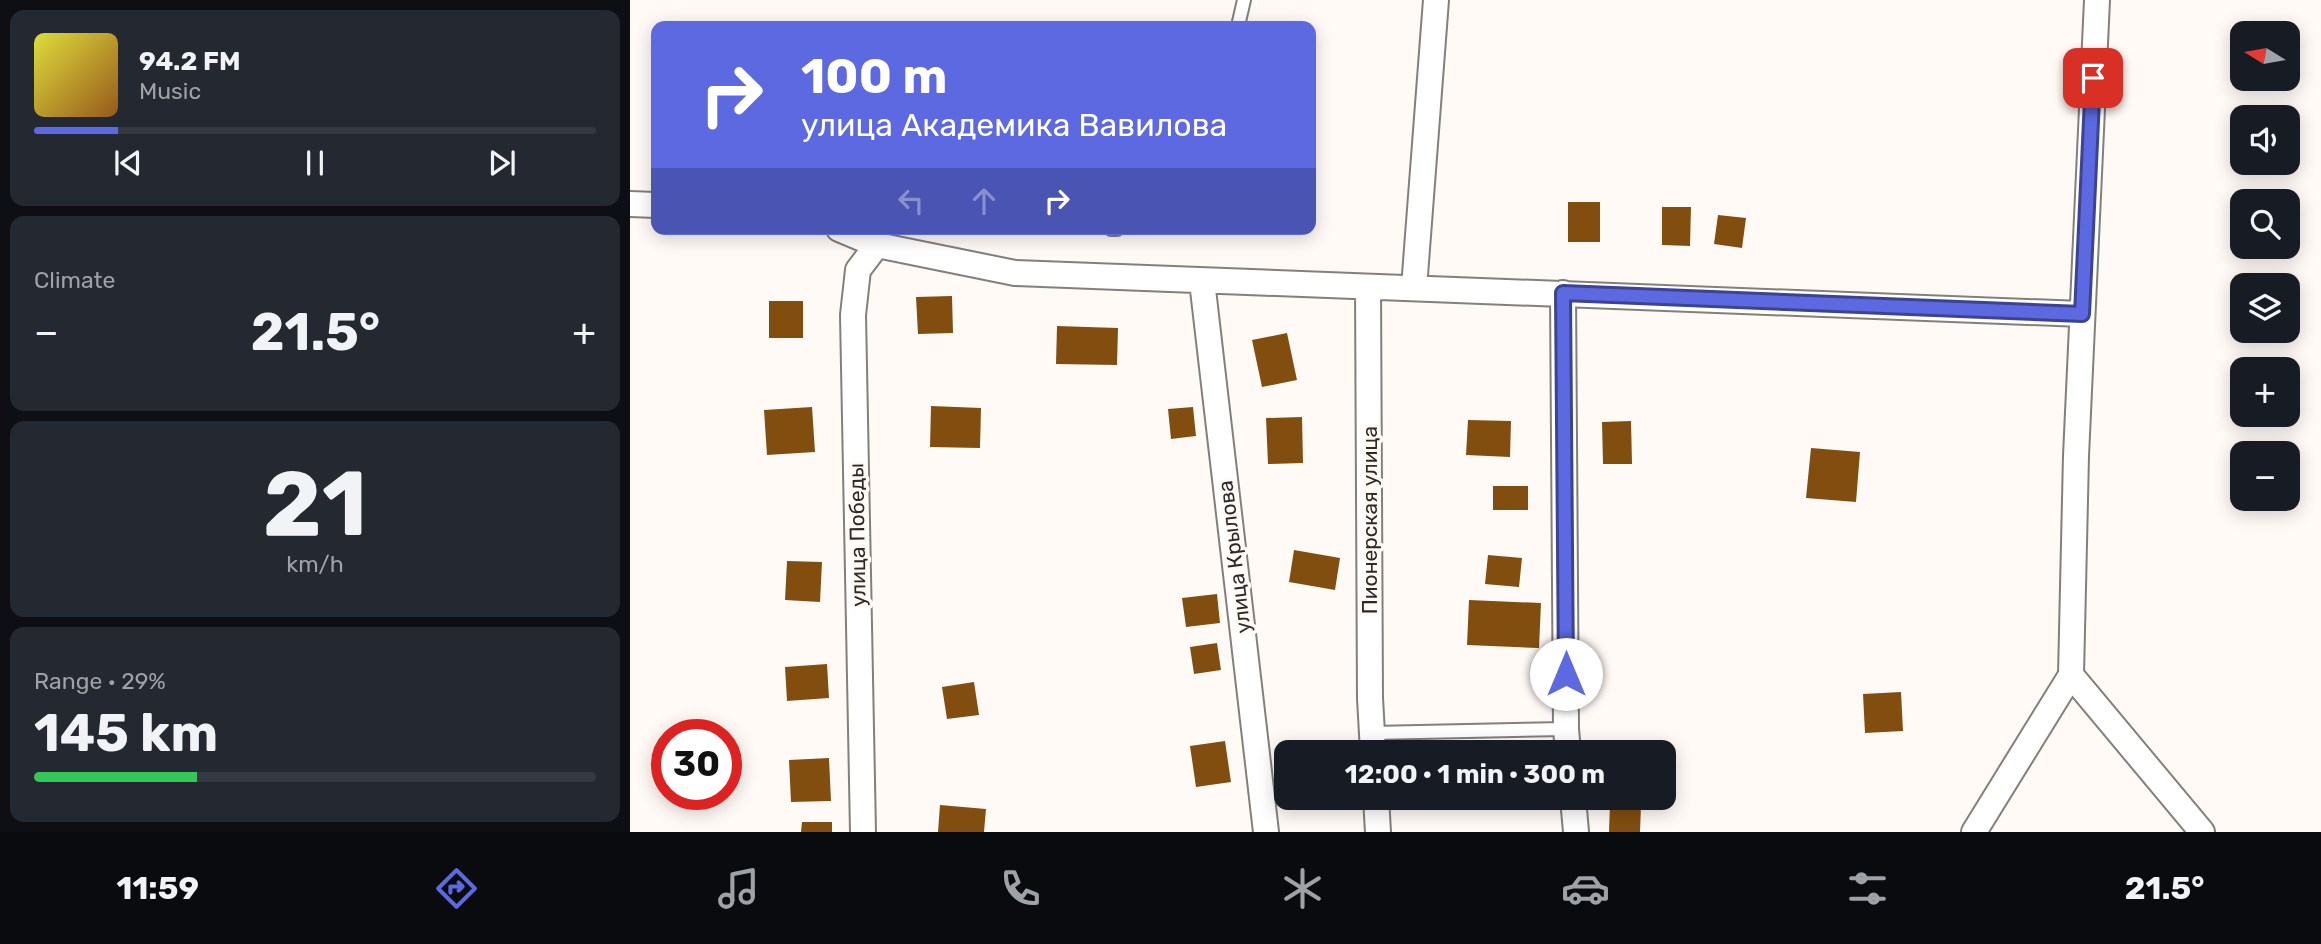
<!DOCTYPE html>
<meta charset="utf-8">
<style>
:root{--surface:#171b24;--page:#242831;--text:#f1f3f6;--muted:#9ea1a6;--line:#363941;--accent:#5c69e0}
body{margin:0;font-family:Rubik,sans-serif;background:var(--page);color:var(--text);height:100vh;display:flex;flex-direction:column;font-size:26px;white-space:nowrap}
*{box-sizing:border-box;margin:0}
p{font-size:23px;color:var(--muted)}
.icon{flex:none;width:38px;height:38px;fill:none;stroke:currentColor;stroke-width:2;stroke-linecap:round;stroke-linejoin:round}
.map{position:relative;flex:1;overflow:hidden}
.panel{display:flex;flex-direction:column;gap:10px;padding:10px;background:#0d0f14;width:630px}
.panel>*{flex:none}
.banner{position:absolute;left:21px;top:21px;width:665px;height:214px;border-radius:14px;box-shadow:0 4px 18px #0003;background:#5c69e0;color:#fff;overflow:hidden}
.needle{width:46px;rotate:281deg}
.fabs{position:absolute;left:1600px;top:21px;display:grid;gap:14px}
.fabs a{display:grid;place-items:center;width:70px;height:70px;border-radius:14px;background:var(--surface);box-shadow:0 4px 18px #0003;font-size:35px}
.speed{position:absolute;left:21px;top:719px;display:flex;gap:14px;font-size:35px;font-weight:700;text-align:center}
.speed>*{display:grid;place-content:center;width:91px;height:91px;border-radius:50%;background:var(--surface);box-shadow:0 4px 18px #0003;line-height:1}
.speed .limit{border:10px solid #d22;background:#fff;color:#111}
.pin{position:absolute;display:grid;place-items:center;width:60px;height:60px;color:#fff;margin:-30px;border-radius:14px;box-shadow:0 4px 10px #0006}
.me{position:absolute;width:77px;margin:-38px;rotate:0deg;stroke-linejoin:round;filter:drop-shadow(0 0 5px #0008)}
.turn{display:flex;align-items:center;gap:24px;height:147px;padding:0 35px;font-size:32px}
.turn .icon{width:91px;height:91px;stroke-width:2.5}
.turn b{display:block;font-size:49px;line-height:60px}
.lanes{display:flex;align-items:center;height:66px;padding:0 35px;background:#0003;justify-content:center;gap:35px;direction:ltr}
.lanes .off{opacity:.35}
.big{font-size:52px;font-weight:700;line-height:1.1}
.panel .card{flex:1;display:flex;flex-direction:column;justify-content:center;gap:10px;min-width:0;padding:0 24px;border-radius:14px;background:var(--page)}
.panel .dial{align-items:center;gap:0}
.dial b{font-size:91px;line-height:1}
.song{display:flex;align-items:center;gap:21px}
.cover{width:84px;height:84px;border-radius:10px;background:linear-gradient(135deg,hsl(60 70% 55%),hsl(30 70% 35%))}
.played{height:7px;border-radius:4px;background:linear-gradient(90deg,var(--accent) 15%,var(--line) 15%)}
.keys{display:flex;justify-content:space-around;direction:ltr}
.heat{display:flex;justify-content:space-between;align-items:center;font-size:38px;direction:ltr}
.charge{height:10px;border-radius:5px;background:linear-gradient(90deg,#34c759 29%,var(--line) 0)}
.trip{position:absolute;left:644px;top:740px;width:402px;height:70px;border-radius:14px;background:var(--surface);box-shadow:0 4px 18px #0003;font-weight:700;line-height:70px;text-align:center}
.menu{display:flex;height:112px;justify-content:space-around;align-items:center;background:#090b0e;color:var(--muted)}
.menu .icon{width:49px;height:49px}
.menu .selected{color:var(--accent)}
.menu b{font-size:32px;color:var(--text)}
main{display:flex;flex:1;min-height:0}
.map>svg:first-child{display:block}
</style>
<main>
<section class="panel">
<div class="card">
<div class="song"><i class="cover"></i><div><b>94.2 FM</b><p>Music</p></div></div>
<div class="played"></div>
<div class="keys"><svg class="icon" aria-label="previous" viewBox="0 0 24 24"><path d="M18 5L8 12l10 7zM5 5v14"/></svg><svg class="icon" aria-label="pause" viewBox="0 0 24 24"><path d="M8 5v14M16 5v14"/></svg><svg class="icon" aria-label="next" viewBox="0 0 24 24"><path d="M6 5l10 7-10 7zM19 5v14"/></svg></div>
</div>
<div class="card"><p>Climate</p>
<div class="heat"><a>−</a><b class="big">21.5°</b><a>+</a></div>
</div>
<div class="card dial"><b>21</b><p>km/h</p></div>
<div class="card"><p>Range · 29%</p><b class="big">145 km</b><div class="charge"></div></div>
</section>
<div class="map">
<svg width="1691" height="832" viewBox="0 0 1691 832">
<rect width="100%" height="100%" fill="#fffaf6"/>
<path fill="#814e10" d="M938 202H970V242H938Z
M1032 207H1061L1060 246 1032 245Z
M1088 215 1116 218 1112 248 1084 244Z
M322 296 323 333 288 334 286 297Z
M139 301H173V338H139Z
M427 326 488 328 487 365 426 364Z
M657 333 667 380 632 387 622 340Z
M301 406 351 408 350 448 300 447Z
M182 407 185 452 137 455 134 410Z
M563 407 566 436 541 439 538 409Z
M672 417 673 463 638 464 636 418Z
M838 420 881 421 880 457 836 455Z
M1001 421 1002 464H973L972 422Z
M1181 448 1230 452 1226 502 1176 498Z
M863 486H898V510H863Z
M664 550 710 558 705 590 659 582Z
M858 555 892 558 889 587 855 584Z
M157 561 192 562 190 602 155 600Z
M587 594 590 623 556 627 552 598Z
M839 600 911 603 909 648 837 645Z
M587 643 591 670 564 674 560 647Z
M197 664 199 698 157 701 155 667Z
M344 682 349 715 317 719 312 687Z
M1271 692 1273 731 1235 733 1233 694Z
M595 741 601 782 566 787 560 746Z
M844 747V752H812V751Z
M199 758 201 801 161 802 159 760Z
M895 798H925V801H895Z
M980 804 1011 805 1010 832H979Z
M310 805 356 809 354 832H308Z
M172 822H202V832H171Z"/>
<g fill="none" stroke-linecap="round" stroke-linejoin="round">
<defs>
<path id="lane" d="M608 26 614 0
M481 229H487
M742 733 936 729"/>
<path id="street" d="M1467 0 1446 456 1441 675 1572 832
M0 204 26 205
M209 229 247 245 385 273 1452 314
M572 281 636 832
M738 287 740 698 743 752
M784 288 806 0
M933 293 936 729 938 752
M746 798 748 832
M943 798 946 832
M233 832 223 315 228 270 247 245
M1344 832 1441 675"/>
</defs>
<use href="#lane" stroke="#847f7a" stroke-width="16"/>
<use href="#street" stroke="#847f7a" stroke-width="28"/>
<use href="#lane" stroke="#fff" stroke-width="12"/>
<use href="#street" stroke="#fff" stroke-width="24"/>
</g>
<g fill="none" stroke-linecap="round" stroke-linejoin="round">
<defs>
<path id="route" d="M936 674 933 293 1452 314 1463 78"/>
</defs>
<use href="#route" stroke="#3c4492" stroke-width="18"/>
<use href="#route" stroke="#5c69e0" stroke-width="12"/>
</g>
<g text-anchor="middle" dominant-baseline="central" stroke-width="7" stroke-linejoin="round" paint-order="stroke">
<g font-size="21" fill="#2c2a28" stroke="#fffaf6">
<text transform="translate(739 520) rotate(-90)">Пионерская улица</text>
<text transform="translate(227 535) rotate(-91)">улица Победы</text>
<text transform="translate(604 557) rotate(-97)">улица Крылова</text>
</g>
</g>
</svg>
<div class="fabs">
<a><svg class="needle" viewBox="-14 -14 28 28"><path d="M0-13l5 13h-10z" fill="#e53935"/><path d="M0 13l5-13h-10z" fill="#9ea1a6"/></svg></a>
<a><svg class="icon" aria-label="sound" viewBox="0 0 24 24"><path d="M4 9h4l5-4v14l-5-4H4zM17 9q2 3 0 6"/></svg></a>
<a><svg class="icon" aria-label="search" viewBox="0 0 24 24"><circle cx="10" cy="10" r="6"/><path d="M15 15l6 6"/></svg></a>
<a><svg class="icon" aria-label="layers" viewBox="0 0 24 24"><path d="M12 4l9 5-9 5-9-5zM3 14l9 5 9-5"/></svg></a>
<a>+</a>
<a>−</a>
</div>
<div class="speed"><div class="limit">30</div></div>
<div class="pin" style="left:1463px;top:78px;background:#d93025"><svg class="icon" aria-label="arrive" viewBox="0 0 24 24"><path d="M6 21V4h12l-3 4 3 4H6"/></svg></div>
<svg class="me" style="left:936px;top:674px" viewBox="-20 -20 40 40"><circle r="19" fill="#fff"/><path d="M0-13L10 11 0 6-10 11z" fill="#5c69e0"/></svg>
<div class="trip">12:00 · 1 min · 300 m</div>
<div class="banner">
<div class="turn"><svg class="icon" aria-label="right" viewBox="0 0 24 24"><path d="M7 20v-9h11M14 6l5 5-5 5"/></svg><div><b>100 m</b>улица Академика Вавилова</div></div>
<div class="lanes"><svg class="icon off" aria-label="left" viewBox="0 0 24 24"><path d="M17 20v-9H6M10 6l-5 5 5 5"/></svg><svg class="icon off" aria-label="ahead" viewBox="0 0 24 24"><path d="M12 20V5M6 11l6-6 6 6"/></svg><svg class="icon" aria-label="right" viewBox="0 0 24 24"><path d="M7 20v-9h11M14 6l5 5-5 5"/></svg></div>
</div>
</div>
</main>
<nav class="menu">
<b>11:59</b>
<svg class="icon selected" aria-label="directions" viewBox="0 0 24 24"><path d="M12 3l9 9-9 9-9-9zM9 14v-3h6M13 9l2 2-2 2"/></svg>
<svg class="icon" aria-label="music" viewBox="0 0 24 24"><path d="M9 18V5l10-2v13"/><circle cx="6" cy="18" r="3"/><circle cx="16" cy="16" r="3"/></svg>
<svg class="icon" aria-label="phone" viewBox="0 0 24 24"><path d="M5 4h4l2 5-3 2q2 4 5 5l2-3 5 2v4C11 20 4 13 5 4z"/></svg>
<svg class="icon" aria-label="climate" viewBox="0 0 24 24"><path d="M12 3v18M4 7l16 10M4 17L20 7"/></svg>
<svg class="icon" aria-label="car" viewBox="0 0 24 24"><path d="M5 17H2v-5l4-1 3-4h7l3 4 3 1v5h-3M9 17h6M6 11h13"/><circle cx="7" cy="17" r="2"/><circle cx="17" cy="17" r="2"/></svg>
<svg class="icon" aria-label="filters" viewBox="0 0 24 24"><path d="M4 7h16M4 17h16"/><circle cx="9" cy="7" r="2"/><circle cx="15" cy="17" r="2"/></svg>
<b>21.5°</b>
</nav>
